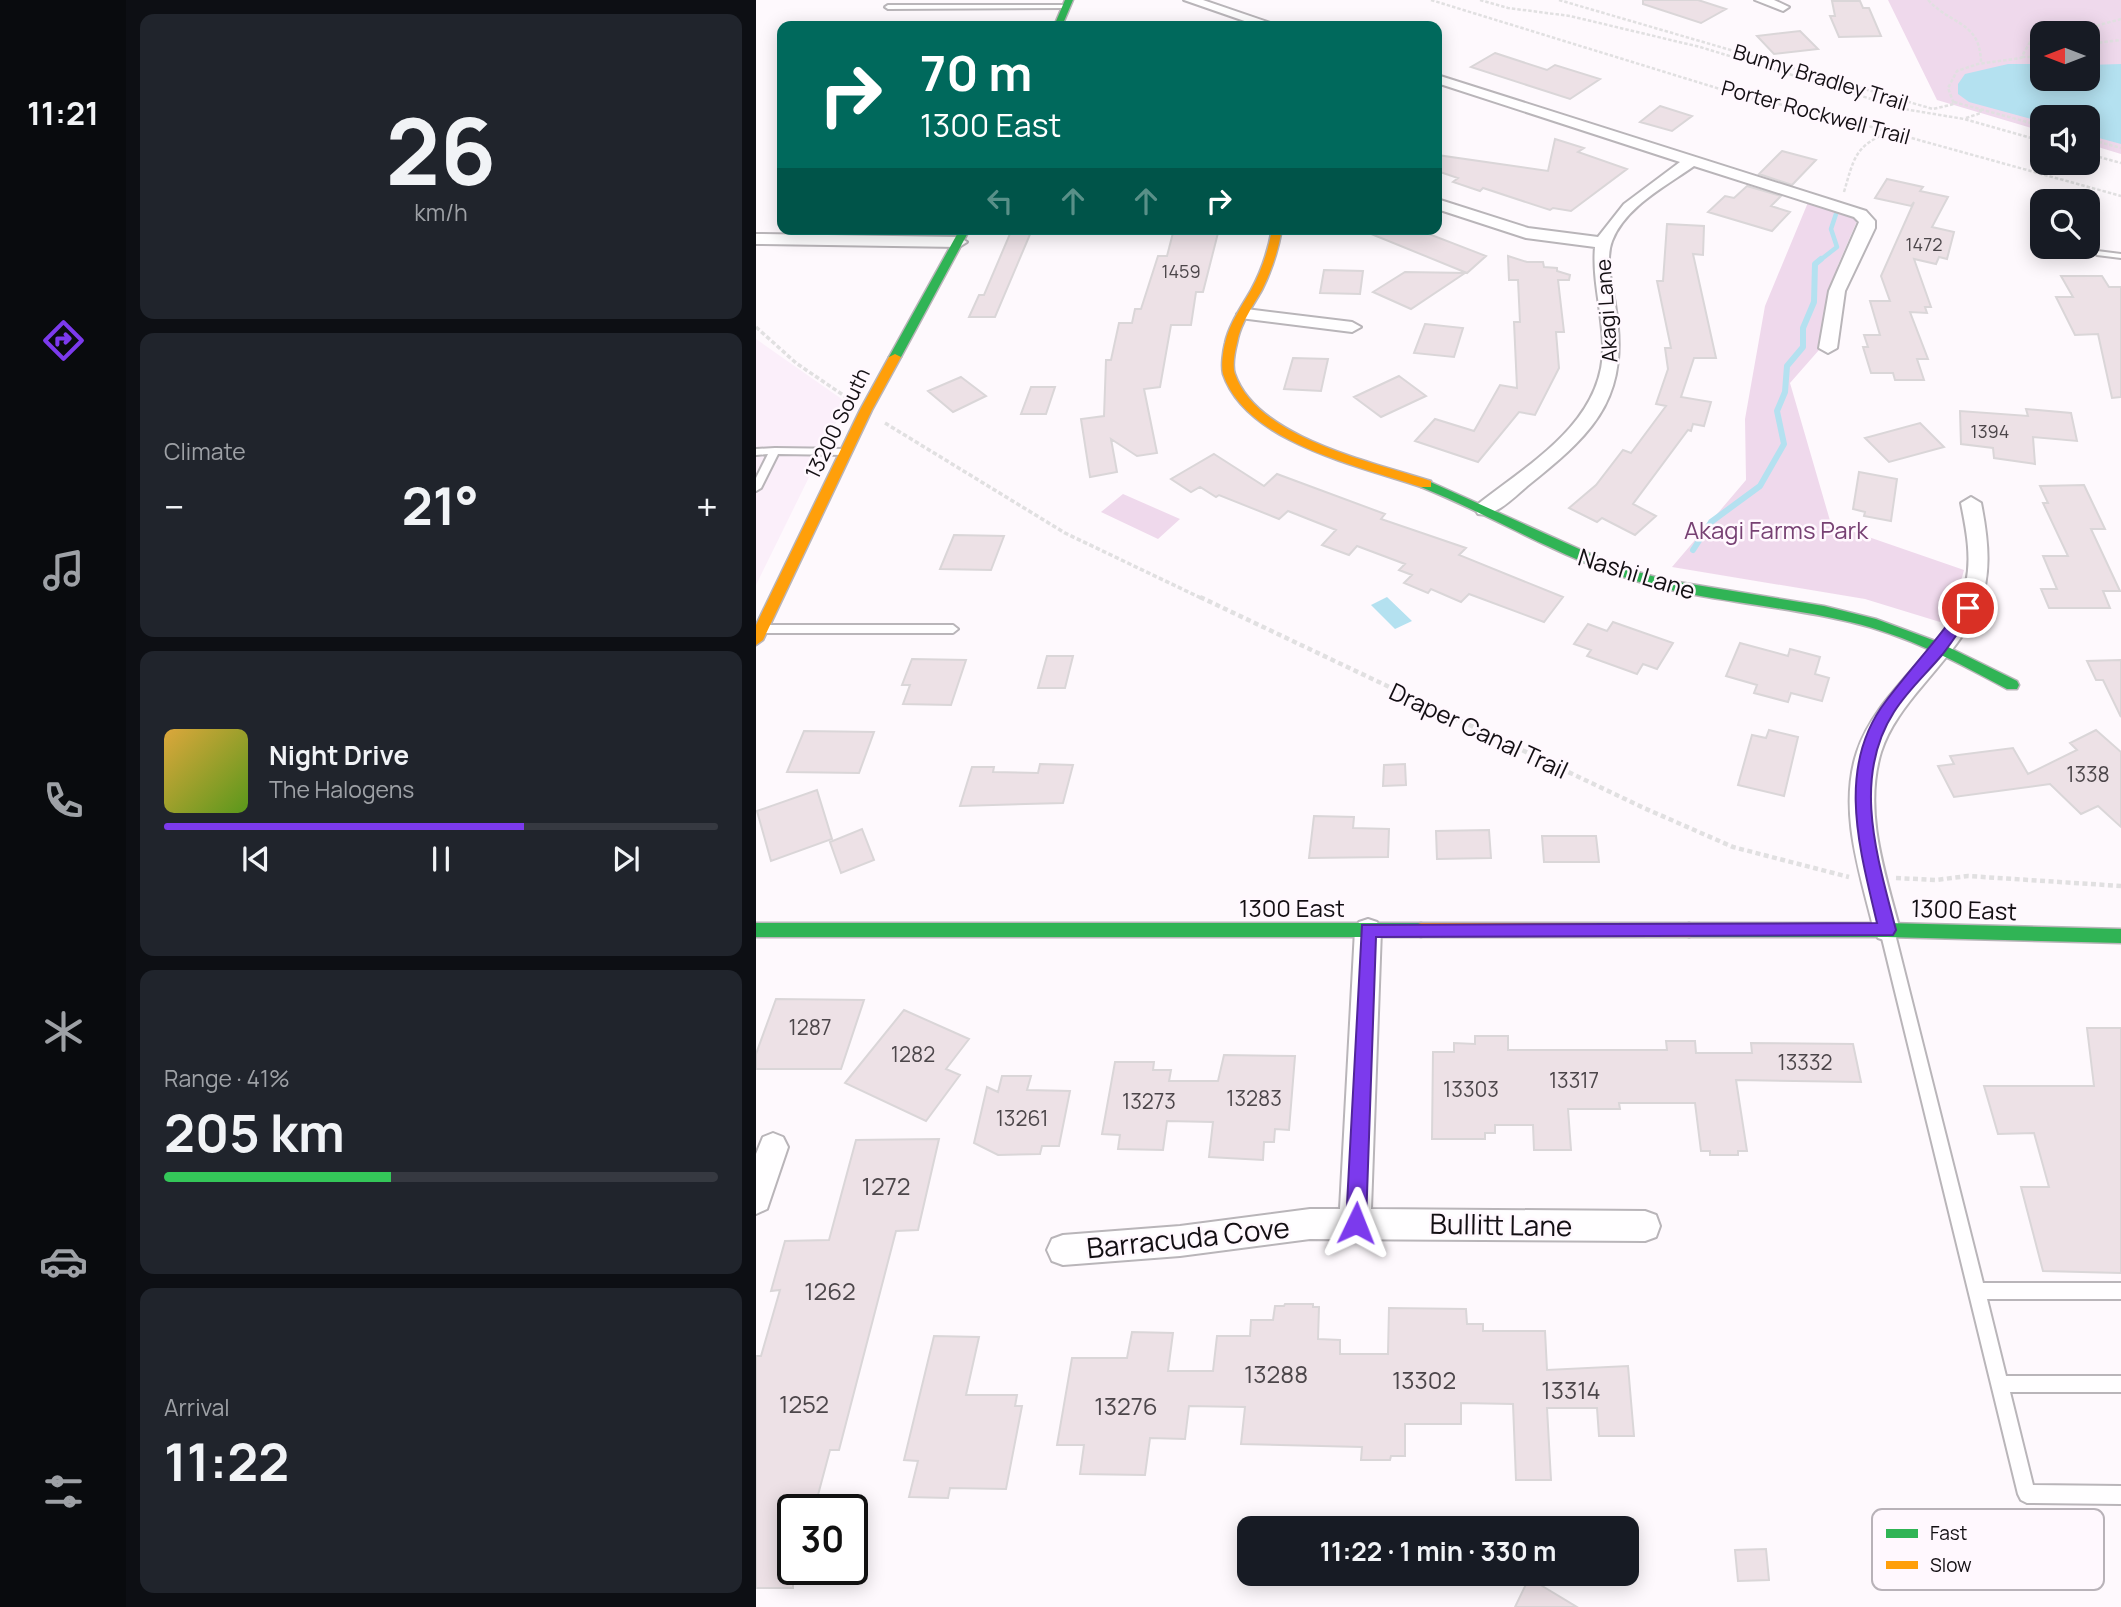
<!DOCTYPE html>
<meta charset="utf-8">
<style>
:root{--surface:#171b24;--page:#20242c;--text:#f1f3f6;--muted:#9ea1a6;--line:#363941;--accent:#7c3aed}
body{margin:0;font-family:Manrope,sans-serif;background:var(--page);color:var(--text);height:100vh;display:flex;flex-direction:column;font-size:26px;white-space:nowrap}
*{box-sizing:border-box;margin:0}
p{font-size:23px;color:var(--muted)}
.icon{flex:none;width:38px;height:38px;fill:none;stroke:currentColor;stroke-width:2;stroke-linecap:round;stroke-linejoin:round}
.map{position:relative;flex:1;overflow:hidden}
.panel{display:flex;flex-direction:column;gap:14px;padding:14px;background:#0d0f14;width:630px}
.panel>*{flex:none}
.hud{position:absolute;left:21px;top:21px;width:665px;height:214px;border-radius:14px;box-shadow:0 4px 18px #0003;background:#00695c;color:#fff;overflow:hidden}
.needle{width:46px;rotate:270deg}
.tools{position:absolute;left:1274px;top:21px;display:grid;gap:14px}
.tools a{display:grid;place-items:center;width:70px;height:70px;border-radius:14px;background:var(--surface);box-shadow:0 4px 18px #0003;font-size:35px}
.speed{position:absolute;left:21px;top:1494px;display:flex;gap:14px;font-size:35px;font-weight:700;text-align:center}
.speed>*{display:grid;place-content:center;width:91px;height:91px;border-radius:50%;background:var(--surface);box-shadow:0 4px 18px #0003;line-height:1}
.speed .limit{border:4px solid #111;border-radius:10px;background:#fff;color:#111}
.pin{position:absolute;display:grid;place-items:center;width:60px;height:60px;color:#fff;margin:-30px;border:4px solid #fff;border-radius:50%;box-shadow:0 2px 7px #0007}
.me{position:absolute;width:77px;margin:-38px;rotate:2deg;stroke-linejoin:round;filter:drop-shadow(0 0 5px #0008)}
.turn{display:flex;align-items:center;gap:24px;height:147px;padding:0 28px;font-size:32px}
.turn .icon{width:91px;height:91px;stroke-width:2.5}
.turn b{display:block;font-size:49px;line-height:60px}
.lanes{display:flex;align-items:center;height:66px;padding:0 28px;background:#0003;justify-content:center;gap:35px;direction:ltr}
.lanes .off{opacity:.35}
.big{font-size:52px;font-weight:700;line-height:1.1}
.panel .card{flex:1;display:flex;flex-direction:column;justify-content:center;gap:10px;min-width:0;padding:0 24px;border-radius:14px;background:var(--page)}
.panel .dial{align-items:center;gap:0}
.dial b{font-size:91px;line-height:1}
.song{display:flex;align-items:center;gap:21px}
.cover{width:84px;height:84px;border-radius:10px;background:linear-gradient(135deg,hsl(40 70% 55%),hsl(90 70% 35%))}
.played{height:7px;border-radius:4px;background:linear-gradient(90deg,var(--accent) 65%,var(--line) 65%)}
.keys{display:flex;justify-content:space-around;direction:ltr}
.heat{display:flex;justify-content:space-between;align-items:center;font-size:38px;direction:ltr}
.charge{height:10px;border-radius:5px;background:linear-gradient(90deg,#34c759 41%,var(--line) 0)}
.trip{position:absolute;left:481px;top:1516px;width:402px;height:70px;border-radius:14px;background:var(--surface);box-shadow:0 4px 18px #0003;font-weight:700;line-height:70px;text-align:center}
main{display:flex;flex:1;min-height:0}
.tab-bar{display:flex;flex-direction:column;width:126px;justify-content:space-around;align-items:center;background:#090b0e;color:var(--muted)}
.tab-bar .icon{width:49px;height:49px}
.tab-bar .selected{color:var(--accent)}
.tab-bar b{font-size:32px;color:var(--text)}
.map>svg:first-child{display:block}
</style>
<main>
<nav class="tab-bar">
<b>11:21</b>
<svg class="icon selected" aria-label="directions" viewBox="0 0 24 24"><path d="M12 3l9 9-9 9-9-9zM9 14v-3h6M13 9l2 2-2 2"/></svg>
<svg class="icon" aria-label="music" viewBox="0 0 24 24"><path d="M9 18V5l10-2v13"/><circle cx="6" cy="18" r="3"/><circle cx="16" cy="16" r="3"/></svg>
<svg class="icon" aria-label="phone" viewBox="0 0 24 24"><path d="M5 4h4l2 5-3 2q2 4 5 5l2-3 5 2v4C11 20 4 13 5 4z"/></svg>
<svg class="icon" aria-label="climate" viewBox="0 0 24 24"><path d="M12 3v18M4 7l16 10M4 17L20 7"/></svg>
<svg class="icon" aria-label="car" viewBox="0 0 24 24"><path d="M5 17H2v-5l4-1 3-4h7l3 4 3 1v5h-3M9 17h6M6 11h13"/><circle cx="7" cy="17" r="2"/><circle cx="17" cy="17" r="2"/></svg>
<svg class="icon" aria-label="filters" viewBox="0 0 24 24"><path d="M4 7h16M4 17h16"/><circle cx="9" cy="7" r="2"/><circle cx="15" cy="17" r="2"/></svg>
</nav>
<section class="panel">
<div class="card dial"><b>26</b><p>km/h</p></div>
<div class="card"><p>Climate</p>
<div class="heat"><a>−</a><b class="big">21°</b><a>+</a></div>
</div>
<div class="card">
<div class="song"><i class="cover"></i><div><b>Night Drive</b><p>The Halogens</p></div></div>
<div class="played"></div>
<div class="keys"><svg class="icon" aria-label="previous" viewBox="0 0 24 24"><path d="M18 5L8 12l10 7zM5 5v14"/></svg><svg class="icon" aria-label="pause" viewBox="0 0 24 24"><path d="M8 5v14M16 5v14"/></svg><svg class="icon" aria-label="next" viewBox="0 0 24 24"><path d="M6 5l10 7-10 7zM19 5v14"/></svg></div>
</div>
<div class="card"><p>Range · 41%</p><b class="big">205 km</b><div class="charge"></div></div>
<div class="card"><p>Arrival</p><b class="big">11:22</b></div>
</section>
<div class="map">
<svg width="1365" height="1607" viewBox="0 0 1365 1607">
<rect width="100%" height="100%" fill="#fef9fd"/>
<path fill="#fbeffa" d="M0 339 90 402 0 585Z"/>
<path fill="#efd9ec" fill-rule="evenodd" d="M1132 0H1365V154L1332 144V117H1286V131L1181 100ZM1286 33H1332V79H1286Z
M1053 200 1098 216 1101 221 1082 265 1063 350 1034 383 1075 524 1208 570 1201 596 1184 622 1109 599 916 567 990 480 989 419 1009 306Z
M367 494 424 519 402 539 345 512Z"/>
<path fill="#b4e1f0" d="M1252 64H1286V79H1332V65L1365 64V144L1332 135V117H1286V122L1213 102 1202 94V84L1209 74Z
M631 597 656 621 639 629 615 605Z"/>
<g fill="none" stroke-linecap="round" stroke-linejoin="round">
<path stroke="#b4e1f0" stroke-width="4.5" d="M1063 261 1081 247 1075 229 1080 214"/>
<path stroke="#b4e1f0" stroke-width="6" d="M937 550 955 522 1004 486 1028 444 1021 411 1029 392 1031 366 1047 347V328L1058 302 1059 264 1065 259"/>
</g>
<path fill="#ede1e6" stroke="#dad6d8" stroke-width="2" d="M887 0H942L970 9 945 23 887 4Z
M1076 1H1104L1107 8H1113L1125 36 1083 37 1074 16H1079Z
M1044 31 1062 49 1018 54 1001 36Z
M739 53 791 70 799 65 844 79 814 99 715 67Z
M904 106 936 116 916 131 884 122Z
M799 139 828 148 822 152 871 169 815 211 797 208 794 210 727 188 724 191 697 182 702 178 681 171V155L792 171Z
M1026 151 1060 160 1036 185 1003 174Z
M1131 179 1167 187 1164 191 1192 197 1176 227 1198 232 1191 259 1183 257 1180 264 1158 259 1175 307H1169L1171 313 1154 312 1172 359H1161L1168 380H1139L1137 373H1115L1107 347H1112L1108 335H1124L1114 301H1134L1125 276 1158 202 1155 206 1119 198Z
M991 186 1025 196 1015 206 1034 212 1016 231 952 212 969 196 978 198Z
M911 224 948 226 947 255 937 254 960 358H938L925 397 955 402 948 426 937 424 935 431 932 430 877 504 900 516 879 535 846 518 841 522 813 508 840 485 867 450 875 453 910 406 900 404 912 369 909 348H915L901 281H907Z
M256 229 275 232 239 317H213L223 295H228Z
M418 229H463L447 292H440L435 325H415L404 387 388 389 401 453 381 456 355 439 361 472 334 477 325 419 348 416 350 360H355L363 323H376L379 309H385L402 256H411Z
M603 229H660L730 256 711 273Z
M752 256 771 262H787L788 267 801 268V271L814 275 813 280H802L808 332H800L803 368 779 415 763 412 722 462 659 441 679 419 718 431 744 385 761 388 758 322H764L762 280H753Z
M568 270 607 271 604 294 564 293Z
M649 272 709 273 655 309 617 292Z
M1305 276H1346L1353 287H1365V397L1356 398 1342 334 1319 335 1300 297H1317Z
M669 324 707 328 698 357 658 353Z
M537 358 572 359 565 391 528 389Z
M643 376 670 396 625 417 598 397Z
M205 377 230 396 197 412 172 391Z
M275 387H299L290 414H265Z
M1270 409 1315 413 1321 441 1277 437 1279 464 1238 458 1237 448 1205 444 1204 411 1272 416Z
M1164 423 1188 447 1133 462 1109 438Z
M458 454 508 486 521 474 629 514 625 519 710 548 703 555 807 597 788 622 713 594 705 602 675 589 672 593 648 583 656 575 643 570 649 564 601 546 593 555 566 545 580 530 532 511 523 519 463 495 460 497 444 487 435 492 415 479Z
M1103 472 1141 479 1135 521 1108 516 1109 512 1097 509Z
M1328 485 1349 529H1335L1364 591H1347L1354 608H1293L1285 589H1301L1287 556H1312L1287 503H1292L1284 486Z
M198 535 248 536 235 570 184 569Z
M857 622 917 643 901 669 887 664 881 674 831 656 835 650 818 644 832 624 851 631Z
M984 643 1032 656 1034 649 1064 657 1059 674 1073 678 1066 701 1035 693 1032 702 998 693 1001 685 970 676Z
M291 656H317L309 688H282Z
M156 659 210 660 195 705 147 704 154 685H146Z
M1365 660V717L1347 680H1340L1331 661Z
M1013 730 1042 737 1028 796 982 785 996 735 1010 738Z
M1340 730 1365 752V827L1342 806 1325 814 1294 784 1198 797 1182 766 1198 764 1194 756 1257 748 1272 774 1321 750 1314 743Z
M48 731 118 732 103 773 31 772Z
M284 764 317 765 307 803 204 806 216 767H238L237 772 282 773Z
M649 764 650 785 627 786 628 765Z
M61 790 76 839 15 861 1 811Z
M558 816 598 817 597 828 633 829 632 857 553 858Z
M106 829 118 860 85 873 74 842Z
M733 830 735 858 681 859 680 831Z
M786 836H840L843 862H788Z
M20 999 108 1000 85 1069H0V1054Z
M148 1010 213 1039 190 1069 204 1075 170 1121 89 1083Z
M1331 1028H1365V1273L1287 1271 1265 1187H1293L1278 1133 1242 1134 1228 1086H1338Z
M719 1036H752V1050H911L910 1041H939L940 1053H996L995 1043 1097 1044 1105 1082 980 1080 991 1151H982V1155H954V1151H945L939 1103H863L864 1109H812L815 1150H778L777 1125H739V1133H729V1139H676L677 1052H698V1043L719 1044Z
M468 1055 539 1056 533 1130 519 1129 518 1142H508L507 1160 453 1157 457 1122 411 1121 407 1150 362 1149 364 1135 346 1134 359 1062H398L397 1070H415L413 1081H462Z
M246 1076H275L271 1090 314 1091 303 1146H286L284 1154 242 1155 218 1143 231 1087 242 1092Z
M183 1139 162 1230 140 1231 83 1450H74L58 1510H37V1588H0V1356H5L24 1290 15 1291 29 1241 73 1240 100 1140Z
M529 1304H557V1307H563L562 1339 584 1340V1354H632L633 1308 710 1309 711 1324H727V1331H789L791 1370 872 1366 878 1436H843L841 1408H791L795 1480H760L757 1404 705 1403V1424H649V1456H635L634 1460H605L606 1447 485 1444 489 1407 433 1406 429 1439 394 1438 389 1475 324 1474 328 1445H301L316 1358H371L376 1332 417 1333 412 1371H457L461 1336H494L495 1320H517L519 1306H528Z
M178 1336 223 1337 210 1395H261L259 1406H266L250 1489 194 1488 192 1498 153 1497 162 1461 148 1460Z
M1010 1549 1013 1580 982 1581 979 1550Z
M773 1578 821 1607H759Z"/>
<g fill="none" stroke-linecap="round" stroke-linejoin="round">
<defs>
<path id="lane" d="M310 5 313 7 312 8 132 9 129 7 132 5Z
M1341 251 1365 254V258L1341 255Z
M19 448 90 449 95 452 90 455 22 454 5 488 0 491V478L12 454 0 455V449Z
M6 625H197L202 629 197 633H6L1 629Z
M1131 924 1136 926 1138 930 1227 1283H1365V1299H1231L1250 1376H1365V1392H1254L1277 1485 1365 1486V1504L1271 1503 1265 1500 1262 1494 1124 930 1126 926Z"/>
<path id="street" d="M428 0H447L523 26H503Z
M999 0H1018L1033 7 1027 11Z
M681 75 1110 211 1119 221V228L1089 291 1081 348 1072 353 1063 348 1073 291 1103 222 1098 217 938 166C910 186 869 207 856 241 849 259 856 286 859 304 874 394 843 429 775 483 761 494 740 518 722 514L719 509 722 504C773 464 847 422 847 348 847 314 836 281 839 247L770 238 681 209V199L772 228 842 237 868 204 924 162 681 83Z
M0 234 203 237 211 242 203 247 0 244Z
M490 309 596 322 605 327 596 332 484 318 481 314Z
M1215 497 1225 503C1243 593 1224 618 1167 685 1150 705 1133 727 1125 752 1107 811 1129 873 1144 930L1140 938 1131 941 1122 938 1118 930C1104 873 1082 810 1101 752 1123 686 1195 649 1210 583 1216 557 1210 528 1205 503Z
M612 919 621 922 625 930 615 1209 889 1211 900 1215 904 1226 900 1237 889 1241 554 1239 424 1256 307 1265 296 1261 291 1250 296 1239 307 1235 424 1226 554 1209H584L599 930 603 922Z
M17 1133 27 1137 32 1147 11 1209 0 1214V1154L7 1137Z"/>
<path id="fast" d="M309 0H317L306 26H298Z
M204 229H214L145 357 139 360 135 359 133 357Z
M670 480 861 566 910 580 1068 606 1120 619 1182 642 1261 681 1263 685 1261 689H1251C1201 662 1150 635 1094 622 1024 605 950 602 880 581 805 559 738 516 665 487V481Z
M0 923H665L671 925 673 930 671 935 665 937H0Z
M933 923H1131L1365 929V943L1131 937H933L927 935 925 930 927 925Z"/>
<path id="slow" d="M516 229H526C522 251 516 270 506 290 497 306 484 324 481 343 479 351 476 366 479 374 501 438 617 462 675 481V487H665C604 466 490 443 467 374 465 366 467 351 469 343 473 324 486 306 495 290 506 270 512 251 516 229Z
M139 354 145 357 116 410 7 640 0 645V625L104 410 133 357Z
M665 923H933L939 925 941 930 939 935 933 937H665L659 935 657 930 659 925Z"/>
</defs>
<use href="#lane" stroke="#b9b5b9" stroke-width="4"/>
<use href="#street" stroke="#b9b5b9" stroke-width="4"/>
<use href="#fast" stroke="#b9b5b9" stroke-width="3"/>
<use href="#slow" stroke="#b9b5b9" stroke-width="3"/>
<path stroke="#e1e0e1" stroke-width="2.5" stroke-dasharray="3.5 2" stroke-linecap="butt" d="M675 0 1003 101 1047 108 1365 196
M724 0 752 8 814 16 944 47 1148 109 1208 119 1286 141
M803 0 1177 109 1198 104 1192 88 1201 71 1222 64 1265 58 1274 42 1286 37
M1172 0C1196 26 1225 21 1225 64
M1314 33 1365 19
M1332 44 1365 40
M1266 57H1286
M1198 102 1286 126
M1210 118 1225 113 1224 109
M1332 139 1365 148
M1332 154 1365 163
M1088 192C1098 158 1099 145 1134 132"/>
<path stroke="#e1e0e1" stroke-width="3.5" stroke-dasharray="4.5 2.5" stroke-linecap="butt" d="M0 327 40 363 90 397
M129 423 309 533 447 599"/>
<path stroke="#e1e0e1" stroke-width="4.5" stroke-dasharray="5 3.5" stroke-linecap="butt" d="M444 597 888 808 977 847 1093 877
M1140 878 1180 880 1212 876 1365 886"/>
<use href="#lane" fill="#fffeff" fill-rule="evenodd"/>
<use href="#street" fill="#fffeff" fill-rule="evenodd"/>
<use href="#fast" fill="#30b455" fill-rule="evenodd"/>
<use href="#slow" fill="#ff9f0a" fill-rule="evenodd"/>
</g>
<path fill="#7c3aed" stroke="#51269a" stroke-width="2" d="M1212 603 1217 604V611C1207 625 1197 641 1186 655 1170 674 1151 691 1138 712 1095 779 1122 859 1140 930L1137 935 620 937 610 1223 607 1229 600 1232 593 1229 590 1223 606 925 1121 923C1104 850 1079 767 1130 701 1155 668 1183 638 1207 604Z"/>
<g text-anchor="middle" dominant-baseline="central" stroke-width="5" stroke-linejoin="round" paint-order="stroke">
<g font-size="18" fill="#4c464a">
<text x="1168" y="244">1472</text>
<text x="425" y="271">1459</text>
<text x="1234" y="431">1394</text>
</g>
<g font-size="21" fill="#130f13" stroke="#fff8fe">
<text transform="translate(1065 77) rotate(17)">Bunny Bradley Trail</text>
<text transform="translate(1060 112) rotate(15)">Porter Rockwell Trail</text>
<text transform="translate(850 311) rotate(-94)">Akagi Lane</text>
<text transform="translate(81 423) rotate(-64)">13200 South</text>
</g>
<g font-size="21" fill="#4c464a">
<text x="1332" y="774">1338</text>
<text x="54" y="1027">1287</text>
<text x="157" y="1054">1282</text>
<text x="1049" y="1062">13332</text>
<text x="818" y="1080">13317</text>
<text x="715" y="1089">13303</text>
<text x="498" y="1098">13283</text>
<text x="393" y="1101">13273</text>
<text x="266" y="1118">13261</text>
</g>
<g font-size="24" fill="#774173" stroke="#fff8fe">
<text x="1020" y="529">Akagi Farms Park</text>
</g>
<g font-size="24" fill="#130f13" stroke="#fff8fe">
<text transform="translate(881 573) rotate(17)">Nashi Lane</text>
<text transform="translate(723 730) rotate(25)">Draper Canal Trail</text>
<text x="536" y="907">1300 East</text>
<text transform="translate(1208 909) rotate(2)">1300 East</text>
</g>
<g font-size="24" fill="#4c464a">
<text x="130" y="1185">1272</text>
<text x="74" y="1290">1262</text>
<text x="520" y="1373">13288</text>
<text x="668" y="1379">13302</text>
<text x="815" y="1389">13314</text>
<text x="48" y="1403">1252</text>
<text x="370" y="1405">13276</text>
</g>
<g font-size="28" fill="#130f13" stroke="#fff8fe">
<text transform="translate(745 1224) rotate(1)">Bullitt Lane</text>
<text transform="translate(432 1237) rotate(-6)">Barracuda Cove</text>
</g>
</g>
<rect x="1116" y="1509" width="232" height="81" rx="10" fill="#fff8fe" stroke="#b8b2b8" stroke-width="2"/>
<rect x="1130" y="1529" width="32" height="9" fill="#30b455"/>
<rect x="1130" y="1561" width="32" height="8" fill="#ff9f0a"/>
<g font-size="19" fill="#130f13">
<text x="1174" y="1540">Fast</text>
<text x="1174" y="1572">Slow</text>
</g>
</svg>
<div class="tools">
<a><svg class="needle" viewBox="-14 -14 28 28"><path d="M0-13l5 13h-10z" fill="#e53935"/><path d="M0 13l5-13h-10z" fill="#9ea1a6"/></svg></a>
<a><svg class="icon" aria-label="sound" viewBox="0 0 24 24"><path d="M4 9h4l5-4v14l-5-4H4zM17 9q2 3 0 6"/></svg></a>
<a><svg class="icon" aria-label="search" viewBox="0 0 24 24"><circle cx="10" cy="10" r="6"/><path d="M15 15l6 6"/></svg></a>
</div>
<div class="speed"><div class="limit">30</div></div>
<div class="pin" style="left:1212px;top:608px;background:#d93025"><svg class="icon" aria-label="arrive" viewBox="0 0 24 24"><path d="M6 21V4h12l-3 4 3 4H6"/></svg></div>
<svg class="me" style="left:600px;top:1223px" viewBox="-20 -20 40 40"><path d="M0-17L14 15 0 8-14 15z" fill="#7c3aed" stroke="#fff" stroke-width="4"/></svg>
<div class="trip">11:22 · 1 min · 330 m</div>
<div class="hud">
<div class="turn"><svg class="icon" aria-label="right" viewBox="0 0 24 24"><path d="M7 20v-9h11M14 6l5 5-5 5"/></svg><div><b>70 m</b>1300 East</div></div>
<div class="lanes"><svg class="icon off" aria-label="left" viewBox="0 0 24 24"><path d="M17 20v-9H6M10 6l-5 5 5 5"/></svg><svg class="icon off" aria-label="ahead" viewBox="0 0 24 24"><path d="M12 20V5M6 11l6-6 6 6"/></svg><svg class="icon off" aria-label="ahead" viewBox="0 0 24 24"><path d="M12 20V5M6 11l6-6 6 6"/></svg><svg class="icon" aria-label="right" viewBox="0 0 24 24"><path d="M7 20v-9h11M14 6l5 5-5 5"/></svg></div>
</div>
</div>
</main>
